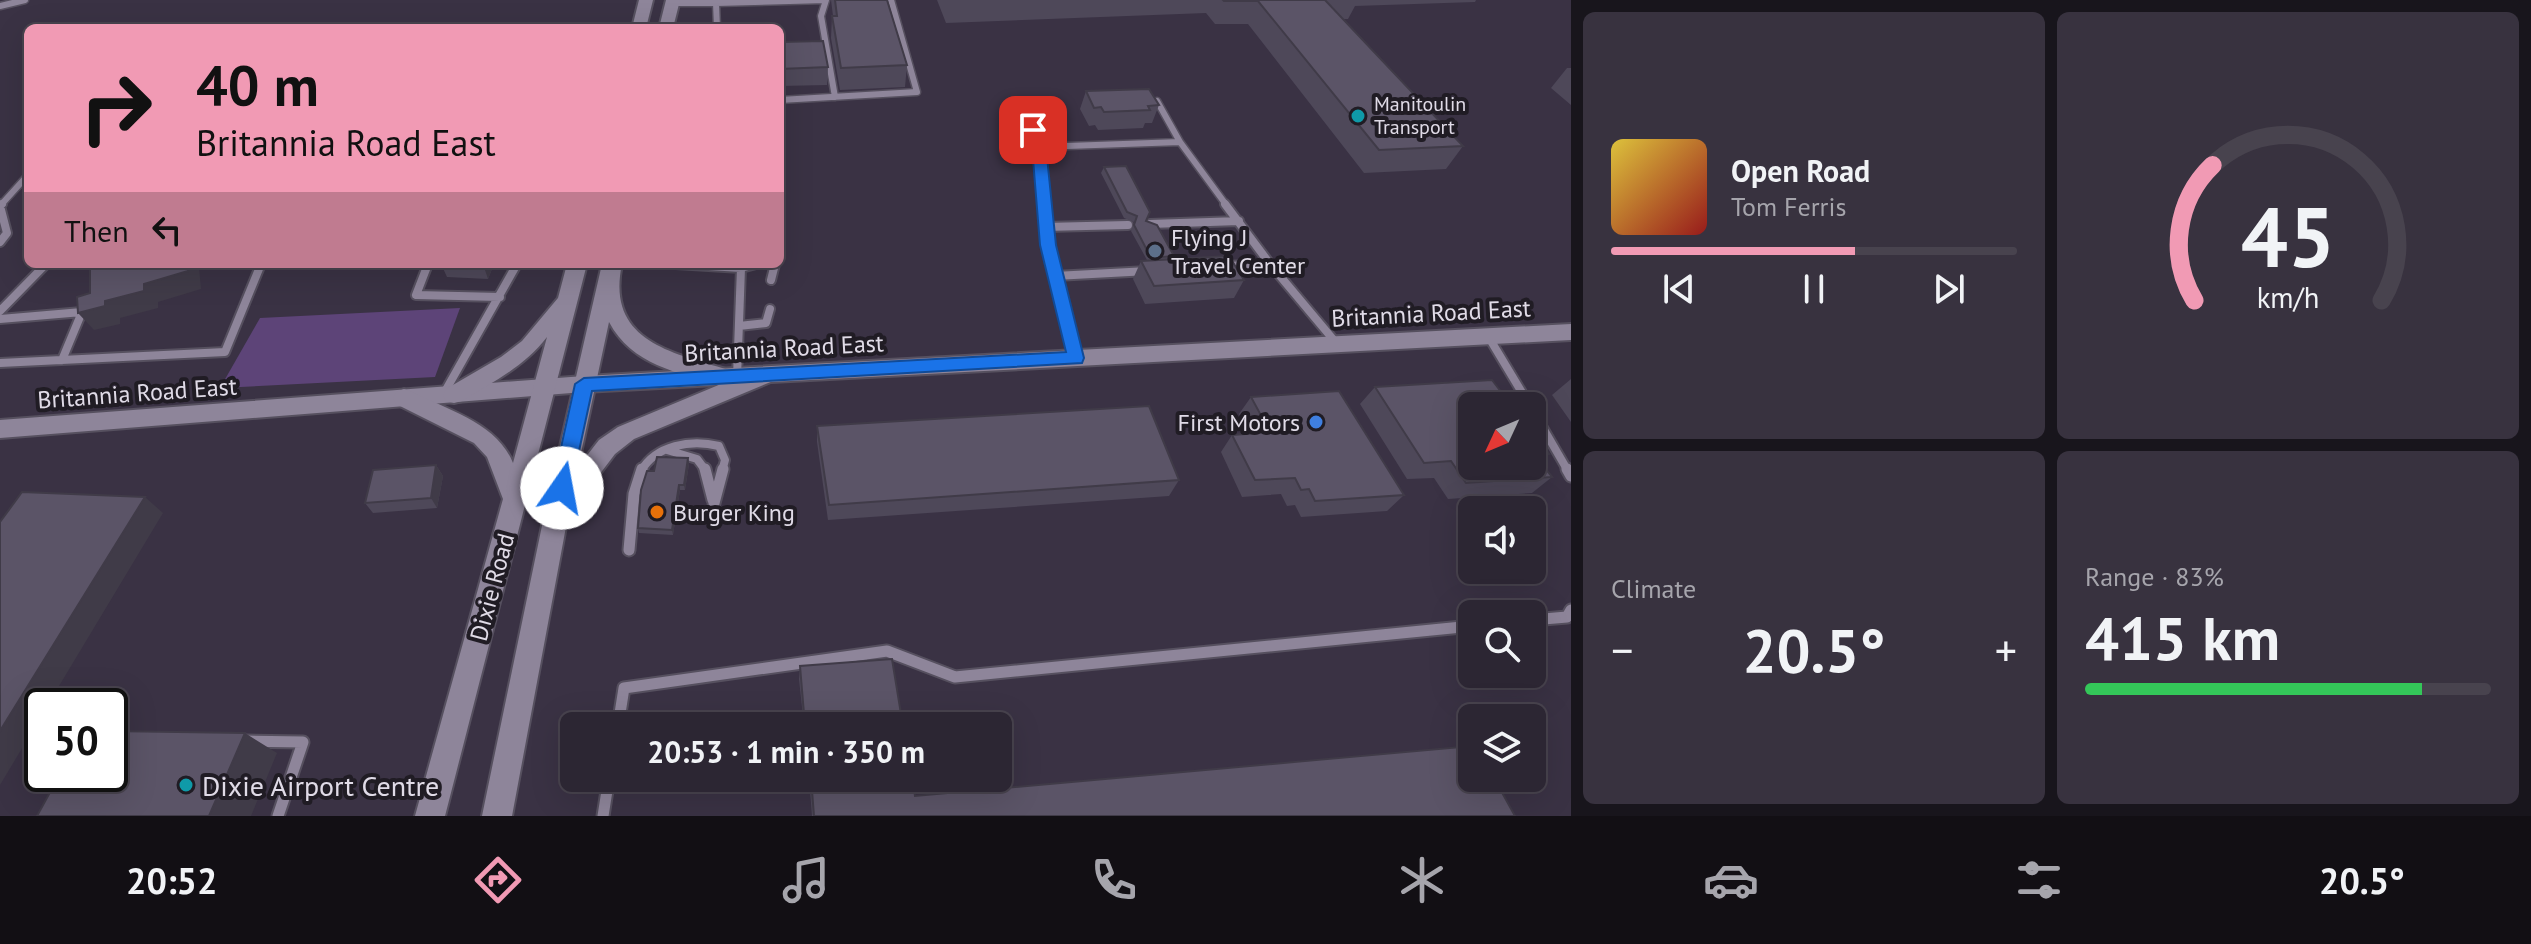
<!DOCTYPE html>
<meta charset="utf-8">
<style>
:root{--surface:#2c2633;--page:#38323f;--text:#f1f3f6;--muted:#a6a5ac;--line:#48434e;--accent:#f19ab4}
body{margin:0;font-family:"PT Sans",sans-serif;background:var(--page);color:var(--text);height:100vh;display:flex;flex-direction:column;font-size:30px;white-space:nowrap}
*{box-sizing:border-box;margin:0}
p{font-size:26px;color:var(--muted)}
.icon{flex:none;width:44px;height:44px;fill:none;stroke:currentColor;stroke-width:2;stroke-linecap:round;stroke-linejoin:round}
.map{position:relative;flex:1;overflow:hidden}
.sheet{display:flex;flex-direction:column;gap:12px;padding:12px;background:#18151c;width:960px}
.sheet>*{flex:none}
.guide{position:absolute;left:24px;top:24px;width:760px;height:244px;border-radius:12px;box-shadow:0 8px 32px #0002,0 0 0 2px var(--line);background:#f19ab4;color:#111;overflow:hidden}
.needle{width:52px;rotate:226deg}
.buttons{position:absolute;left:1458px;top:392px;display:grid;gap:16px}
.buttons a{display:grid;place-items:center;width:88px;height:88px;border-radius:12px;background:var(--surface);box-shadow:0 8px 32px #0002,0 0 0 2px var(--line);font-size:40px}
.speed{position:absolute;left:24px;top:688px;display:flex;gap:16px;font-size:40px;font-weight:700;text-align:center}
.speed>*{display:grid;place-content:center;width:104px;height:104px;border-radius:50%;background:var(--surface);box-shadow:0 8px 32px #0002,0 0 0 2px var(--line);line-height:1}
.speed .limit{border:4px solid #111;border-radius:12px;background:#fff;color:#111}
.pin{position:absolute;display:grid;place-items:center;width:68px;height:68px;color:#fff;margin:-34px;border-radius:16px;box-shadow:0 4px 12px #0006}
.me{position:absolute;width:88px;margin:-44px;rotate:12deg;stroke-linejoin:round;filter:drop-shadow(0 0 6px #0008)}
.turn{display:flex;align-items:center;gap:28px;height:168px;padding:0 40px;font-size:36px}
.turn .icon{width:104px;height:104px;stroke-width:2.5}
.turn b{display:block;font-size:56px;line-height:68px}
.then{display:flex;align-items:center;height:76px;padding:0 40px;background:#0003;gap:16px;font-size:30px}
.big{font-size:60px;font-weight:600;line-height:1.1}
.sheet .widget{flex:1;display:flex;flex-direction:column;justify-content:center;gap:12px;min-width:0;padding:0 28px;border-radius:12px;background:var(--page)}
.sheet .dial{align-items:center;gap:0}
.dial svg{height:208px;overflow:visible;fill:none;stroke:var(--line);stroke-width:7;stroke-linecap:round;text-anchor:middle}
.dial text{fill:var(--text);stroke:none}
.song{display:flex;align-items:center;gap:24px}
.cover{width:96px;height:96px;border-radius:12px;background:linear-gradient(135deg,hsl(50 70% 55%),hsl(0 70% 35%))}
.played{height:8px;border-radius:4px;background:linear-gradient(90deg,var(--accent) 60%,var(--line) 60%)}
.keys{display:flex;justify-content:space-around;direction:ltr}
.heat{display:flex;justify-content:space-between;align-items:center;font-size:44px;direction:ltr}
.charge{height:12px;border-radius:6px;background:linear-gradient(90deg,#34c759 83%,var(--line) 0)}
.sheet .tiles{flex:1;display:grid;gap:12px;grid-template-columns:repeat(2,1fr)}
.trip{position:absolute;left:560px;top:712px;width:452px;height:80px;border-radius:12px;background:var(--surface);box-shadow:0 8px 32px #0002,0 0 0 2px var(--line);font-weight:600;line-height:80px;text-align:center}
.tabs{display:flex;height:128px;justify-content:space-around;align-items:center;background:#120f14;color:var(--muted)}
.tabs .icon{width:56px;height:56px}
.tabs .on{color:var(--accent)}
.tabs b{font-size:36px;color:var(--text)}
main{display:flex;flex:1;min-height:0}
.map>svg:first-child{display:block}
</style>
<main>
<div class="map">
<svg width="1571" height="816" viewBox="0 0 1571 816">
<rect width="100%" height="100%" fill="#3a3244"/>
<path fill="#5d4478" d="M460 308 435 377 220 388 260 318Z"/>
<g fill="none" stroke-linecap="round" stroke-linejoin="round">
<defs>
<path id="service-far2" d="M826 0 821 16 835 97
M672 3H716V0
M0 6 25 0
M717 28 716 3 826 0
M780 100 917 92 891 0
M1157 101 1180 142 1227 206
M1027 112 1039 147 1180 142
M1039 147 1044 206
M0 206 28 175"/>
<path id="service-far1" d="M1044 204 1048 245 1076 358
M1225 204 1270 264
M1150 224 1239 221
M1045 227 1128 225
M0 242 7 233 0 206 2 204
M780 243V257
M428 264 416 295 500 297
M676 264 741 268 737 377
M1227 266 1270 264 1337 344
M741 268 756 264
M1055 276 1148 271
M771 280 775 264
M0 311 46 264
M0 319 82 312 62 360
M739 326 766 323 770 309
M1488 336 1530 406
M0 363 225 352 261 264
M443 395 517 264
M1532 409 1568 471
M667 450 697 459 706 471
M641 471C656 445 691 439 719 446L725 460 722 471"/>
<path id="service" d="M705 469 713 500
M1567 469 1571 476
M714 503 723 469
M629 550 634 494 642 469
M1532 620 1567 617 1571 610
M618 726 624 688 887 651 955 677 1472 626
M246 741 303 742 278 816
M603 816 609 778"/>
<path id="tertiary" d="M1571 324V340L584 392 0 438V420L584 376Z"/>
<path id="secondary" d="M639 0H653L646 28H632Z
M666 0H680L673 28H659Z
M567 264H587L445 816H415L503 499 487 457 474 443 396 404 393 398 396 392 404 389 412 392C448 410 497 423 513 463L547 337C525 366 493 382 462 401L454 403 446 401 443 395 446 389 501 357 522 341 558 298Z
M602 264H622C605 343 675 353 732 371L734 379 765 367 773 369 776 375 773 381 634 439 615 454 568 516 512 816H482L544 516ZM609 322C632 365 677 373 721 384L618 427 599 440 578 467Z"/>
</defs>
<use href="#service-far2" stroke="#56505f" stroke-width="9"/>
<use href="#service-far1" stroke="#56505f" stroke-width="12"/>
<use href="#service" stroke="#56505f" stroke-width="15"/>
<use href="#tertiary" stroke="#56505f" stroke-width="4"/>
<use href="#secondary" stroke="#56505f" stroke-width="4"/>
<use href="#service-far2" stroke="#8e859a" stroke-width="6"/>
<use href="#service-far1" stroke="#8e859a" stroke-width="8"/>
<use href="#service" stroke="#8e859a" stroke-width="11"/>
<use href="#tertiary" fill="#8e859a" fill-rule="evenodd"/>
<use href="#secondary" fill="#8e859a" fill-rule="evenodd"/>
</g>
<path fill="#4e4859" d="M831 0H887L907 65 905 87 840 90 831 38 832 16H833Z
M937 0H1476L1475 2 1355 6 1348 19H1343L1463 146 1446 169 1364 173 1248 24H1215L1206 13 946 23Z
M780 42 828 67 827 85 780 86Z
M1567 68H1571V105L1551 88Z
M1086 91 1159 105 1152 123H1145L1143 128 1098 130 1095 125 1089 126 1080 109Z
M1104 167 1174 256 1172 259 1244 280 1234 298 1145 304 1133 279 1141 261 1147 260 1131 231 1134 222 1124 218 1101 173Z
M441 264H494L488 279 447 277Z
M1571 379V422L1552 395Z
M1375 387 1532 432 1549 454 1540 461 1552 477 1532 493 1448 499 1434 478 1407 479 1360 404Z
M1251 397 1404 495 1387 511 1301 517 1295 505 1287 506 1281 494 1242 497 1221 452 1232 435 1250 434 1239 414Z
M817 426 1179 480 1169 496 828 520 817 442Z
M688 458 689 464 685 490H680L673 535 639 533 638 528 654 471Z
M436 465 443 476 437 508 373 513 365 503Z
M800 666 903 726H804L799 679Z
M809 778H912L915 796 1515 816H812Z"/>
<path fill="#403b48" d="M187 264H197L199 267 201 289 158 302V308L120 318V324L94 330 78 313Z
M483 264H494L488 279Z
M688 458 689 464 685 490 684 485Z
M436 465 443 476 437 508 431 498Z
M679 485 680 490 673 535 672 530Z
M145 497 163 513 47 706H42V715L0 785V731Z
M245 733 277 753 251 816H209Z"/>
<path fill="#5b5467" stroke="#403b48" stroke-width="2" d="M835 0H887L907 65 841 68 832 16H837Z
M1223 0H1325L1463 146 1379 150 1258 1H1224Z
M823 41 828 67 780 69V42Z
M1149 89 1159 105 1148 106 1150 110 1104 112 1101 107 1094 108 1086 91Z
M1126 166 1150 212 1146 221 1157 225 1174 256 1151 258 1134 225 1137 216 1127 212 1104 167Z
M1229 256 1244 280 1154 286 1141 261Z
M90 264H187L188 271 144 284V291L105 301V306L78 313 77 297 90 293Z
M1492 380 1512 406H1472V466H1532V432L1549 454 1535 455 1552 477 1466 483 1451 461 1424 463 1375 387Z
M1339 391 1404 495 1315 501 1309 489 1301 490 1295 478 1255 480 1232 435 1270 432 1251 397Z
M1149 406 1179 480 829 505 817 426Z
M657 457 688 458 684 485H679L672 530 638 528 641 490 647 471H654Z
M436 465 431 498 365 503 373 470Z
M22 492 145 497 0 731V522Z
M892 659 903 726H805L800 666Z
M110 731 245 733 209 816H37L60 774H110Z
M1472 746V778H1494L1515 816H814L811 778H912L915 796Z"/>
<path fill="#1a73e8" stroke="#114b97" stroke-width="2" d="M1033 126 1040 130 1046 147 1056 245 1084 358 1082 363 592 391 571 488 569 493 562 496 555 493 552 488 575 384 584 378 1066 352 1040 245 1032 147 1026 130Z"/>
<g fill="#0f9aa8" stroke="#201c24" stroke-width="3">
<circle cx="1358" cy="116" r="8"/>
<circle cx="186" cy="785" r="8"/>
</g>
<circle fill="#5c6f8a" stroke="#201c24" stroke-width="3" cx="1155" cy="251" r="8"/>
<circle fill="#3f7fe0" stroke="#201c24" stroke-width="3" cx="1316" cy="422" r="8"/>
<circle fill="#e8710a" stroke="#201c24" stroke-width="3" cx="657" cy="512" r="8"/>
<g text-anchor="middle" dominant-baseline="central" stroke-width="8" stroke-linejoin="round" paint-order="stroke">
<g font-size="20" fill="#e0dbe7" stroke="#201c24" text-anchor="start">
<text x="1374" y="104">Manitoulin<tspan x="1374" dy="23">Transport</tspan></text>
</g>
<g font-size="24" fill="#e0dbe7" stroke="#201c24" text-anchor="start">
<text x="1171" y="237">Flying J<tspan x="1171" dy="28">Travel Center</tspan></text>
<text x="1300" y="422" text-anchor="end">First Motors</text>
<text x="673" y="512">Burger King</text>
</g>
<g font-size="24" fill="#e0dbe7" stroke="#201c24">
<text transform="translate(1431 313) rotate(-3)">Britannia Road East</text>
<text transform="translate(784 348) rotate(-3)">Britannia Road East</text>
<text transform="translate(137 393) rotate(-4)">Britannia Road East</text>
<text transform="translate(492 587) rotate(-75)">Dixie Road</text>
</g>
<g font-size="28" fill="#e0dbe7" stroke="#201c24" text-anchor="start">
<text x="202" y="785">Dixie Airport Centre</text>
</g>
</g>
</svg>
<div class="buttons">
<a><svg class="needle" viewBox="-14 -14 28 28"><path d="M0-13l5 13h-10z" fill="#e53935"/><path d="M0 13l5-13h-10z" fill="#a6a5ac"/></svg></a>
<a><svg class="icon" aria-label="sound" viewBox="0 0 24 24"><path d="M4 9h4l5-4v14l-5-4H4zM17 9q2 3 0 6"/></svg></a>
<a><svg class="icon" aria-label="search" viewBox="0 0 24 24"><circle cx="10" cy="10" r="6"/><path d="M15 15l6 6"/></svg></a>
<a><svg class="icon" aria-label="layers" viewBox="0 0 24 24"><path d="M12 4l9 5-9 5-9-5zM3 14l9 5 9-5"/></svg></a>
</div>
<div class="speed"><div class="limit">50</div></div>
<div class="pin" style="left:1033px;top:130px;background:#d93025"><svg class="icon" aria-label="arrive" viewBox="0 0 24 24"><path d="M6 21V4h12l-3 4 3 4H6"/></svg></div>
<svg class="me" style="left:562px;top:488px" viewBox="-20 -20 40 40"><circle r="19" fill="#fff"/><path d="M0-13L10 11 0 6-10 11z" fill="#1a73e8"/></svg>
<div class="trip">20:53 · 1 min · 350 m</div>
<div class="guide">
<div class="turn"><svg class="icon" aria-label="right" viewBox="0 0 24 24"><path d="M7 20v-9h11M14 6l5 5-5 5"/></svg><div><b>40 m</b>Britannia Road East</div></div>
<div class="then">Then<svg class="icon" aria-label="left" viewBox="0 0 24 24"><path d="M17 20v-9H6M10 6l-5 5 5 5"/></svg></div>
</div>
</div>
<section class="sheet">
<div class="tiles">
<div class="widget">
<div class="song"><i class="cover"></i><div><b>Open Road</b><p>Tom Ferris</p></div></div>
<div class="played"></div>
<div class="keys"><svg class="icon" aria-label="previous" viewBox="0 0 24 24"><path d="M18 5L8 12l10 7zM5 5v14"/></svg><svg class="icon" aria-label="pause" viewBox="0 0 24 24"><path d="M8 5v14M16 5v14"/></svg><svg class="icon" aria-label="next" viewBox="0 0 24 24"><path d="M6 5l10 7-10 7zM19 5v14"/></svg></div>
</div>
<div class="widget dial"><svg viewBox="0 0 100 80">
<path d="M14 69A42 42 0 1 1 86 69"/>
<path d="M14 69A42 42 0 0 1 21 17" stroke="#f19ab4"/>
<text x="50" y="56" font-size="32" font-weight="700">45</text>
<text x="50" y="72" font-size="11">km/h</text>
</svg></div>
<div class="widget"><p>Climate</p>
<div class="heat"><a>−</a><b class="big">20.5°</b><a>+</a></div>
</div>
<div class="widget"><p>Range · 83%</p><b class="big">415 km</b><div class="charge"></div></div>
</div>
</section>
</main>
<nav class="tabs">
<b>20:52</b>
<svg class="icon on" aria-label="directions" viewBox="0 0 24 24"><path d="M12 3l9 9-9 9-9-9zM9 14v-3h6M13 9l2 2-2 2"/></svg>
<svg class="icon" aria-label="music" viewBox="0 0 24 24"><path d="M9 18V5l10-2v13"/><circle cx="6" cy="18" r="3"/><circle cx="16" cy="16" r="3"/></svg>
<svg class="icon" aria-label="phone" viewBox="0 0 24 24"><path d="M5 4h4l2 5-3 2q2 4 5 5l2-3 5 2v4C11 20 4 13 5 4z"/></svg>
<svg class="icon" aria-label="climate" viewBox="0 0 24 24"><path d="M12 3v18M4 7l16 10M4 17L20 7"/></svg>
<svg class="icon" aria-label="car" viewBox="0 0 24 24"><path d="M5 17H2v-5l4-1 3-4h7l3 4 3 1v5h-3M9 17h6M6 11h13"/><circle cx="7" cy="17" r="2"/><circle cx="17" cy="17" r="2"/></svg>
<svg class="icon" aria-label="filters" viewBox="0 0 24 24"><path d="M4 7h16M4 17h16"/><circle cx="9" cy="7" r="2"/><circle cx="15" cy="17" r="2"/></svg>
<b>20.5°</b>
</nav>
